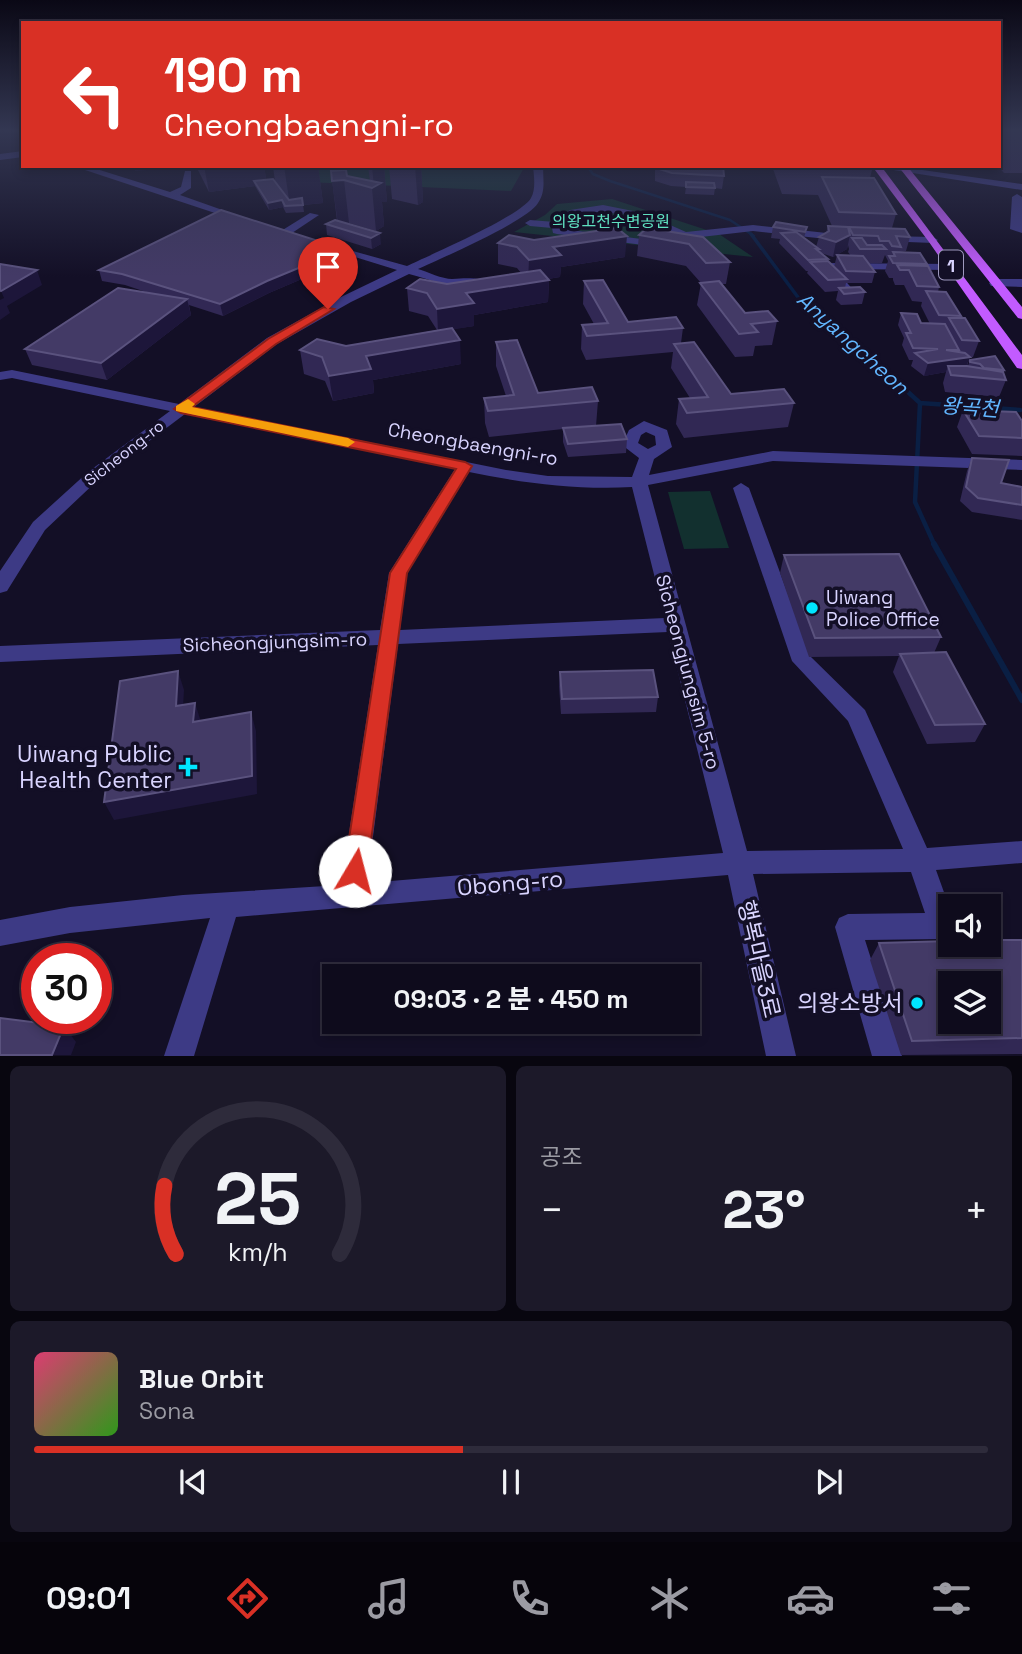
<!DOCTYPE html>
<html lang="ko">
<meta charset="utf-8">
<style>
:root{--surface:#0e0b1c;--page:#1c1929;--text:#f1f3f6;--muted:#9b9ba3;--line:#2e2b3b;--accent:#d93025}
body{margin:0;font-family:"Space Grotesk","Noto Sans KR",sans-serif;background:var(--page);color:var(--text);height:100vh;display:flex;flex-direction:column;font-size:26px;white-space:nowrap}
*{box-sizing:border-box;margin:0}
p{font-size:23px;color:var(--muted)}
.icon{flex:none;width:38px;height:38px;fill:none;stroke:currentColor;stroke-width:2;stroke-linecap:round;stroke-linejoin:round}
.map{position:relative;height:1056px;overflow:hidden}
.details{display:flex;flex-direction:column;gap:10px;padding:10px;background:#08060f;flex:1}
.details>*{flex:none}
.top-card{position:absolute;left:21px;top:21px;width:980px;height:147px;border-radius:0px;box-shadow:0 4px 10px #0003,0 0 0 2px var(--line);background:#d93025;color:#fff;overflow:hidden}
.controls{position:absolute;left:938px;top:894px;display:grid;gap:14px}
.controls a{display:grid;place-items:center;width:63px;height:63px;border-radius:0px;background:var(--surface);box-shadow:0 4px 10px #0003,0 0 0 2px var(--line);font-size:35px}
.speed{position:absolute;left:21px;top:943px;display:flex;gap:14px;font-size:35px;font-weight:700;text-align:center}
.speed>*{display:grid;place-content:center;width:91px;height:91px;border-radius:50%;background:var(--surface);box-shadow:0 4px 10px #0003,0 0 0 2px var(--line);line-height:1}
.speed .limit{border:10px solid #d22;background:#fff;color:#111}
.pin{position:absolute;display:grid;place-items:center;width:60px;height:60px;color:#fff;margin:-72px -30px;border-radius:50% 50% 50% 0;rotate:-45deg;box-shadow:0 0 7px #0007}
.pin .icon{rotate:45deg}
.me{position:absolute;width:77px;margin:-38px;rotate:8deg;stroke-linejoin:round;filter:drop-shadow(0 0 5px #0008)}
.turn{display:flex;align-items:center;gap:24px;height:147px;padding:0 28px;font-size:32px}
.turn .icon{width:91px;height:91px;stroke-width:2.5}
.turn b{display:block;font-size:49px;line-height:60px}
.big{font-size:52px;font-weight:800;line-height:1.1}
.details .widget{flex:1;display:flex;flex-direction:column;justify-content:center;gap:10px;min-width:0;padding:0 24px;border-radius:10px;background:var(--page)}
.details .dial{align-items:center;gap:0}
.dial svg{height:182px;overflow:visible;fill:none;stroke:var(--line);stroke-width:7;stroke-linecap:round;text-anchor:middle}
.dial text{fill:var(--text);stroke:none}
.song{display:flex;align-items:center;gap:21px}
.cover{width:84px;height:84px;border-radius:10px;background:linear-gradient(135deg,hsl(340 70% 55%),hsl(110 70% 35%))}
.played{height:7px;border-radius:4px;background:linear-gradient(90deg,var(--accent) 45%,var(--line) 45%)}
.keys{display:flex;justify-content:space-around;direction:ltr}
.heat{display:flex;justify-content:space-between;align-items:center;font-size:38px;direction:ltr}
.details .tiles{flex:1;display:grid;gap:10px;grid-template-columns:1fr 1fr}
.widget:last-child{grid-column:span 2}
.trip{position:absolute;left:322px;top:964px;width:378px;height:70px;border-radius:0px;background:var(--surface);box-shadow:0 4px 10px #0003,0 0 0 2px var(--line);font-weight:800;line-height:70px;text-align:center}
.tab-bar{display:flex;height:112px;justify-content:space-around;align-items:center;background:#06040b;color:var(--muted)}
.tab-bar .icon{width:49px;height:49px}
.tab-bar .selected{color:var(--accent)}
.tab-bar b{font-size:32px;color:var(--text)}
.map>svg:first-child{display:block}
</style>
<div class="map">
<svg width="1022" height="1056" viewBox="0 0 1022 1056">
<rect width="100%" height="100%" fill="#130f26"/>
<path fill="#12302f" d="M263 166H525L511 191 307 182Z
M612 199 719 234 753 257 514 232 545 215 557 204Z
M710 491 729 548 684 549 668 492Z"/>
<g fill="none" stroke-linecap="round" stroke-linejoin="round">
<path stroke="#0a1f44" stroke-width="2.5" d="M587 166 593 174 610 181 730 220 754 236"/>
<path stroke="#0a1f44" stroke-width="3.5" d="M751 234 803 304 830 321 885 372"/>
<path stroke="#0a1f44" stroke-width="4.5" d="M884 370 920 403 915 502 935 546
M920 403 1020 410"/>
<path stroke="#0a1f44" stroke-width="6" d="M934 544 1022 700"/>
<path fill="#3d3a85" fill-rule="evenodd" d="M23 151V157L0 160V154Z
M73 166H87L170 192 181 187 185 171H191V188L180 195 245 218 236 220Z
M533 166H543C543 179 546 192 538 203 526 222 442 258 418 269 428 272 442 279 452 279 470 278 480 277 496 286V292L462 284H459L464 291 476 295C461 306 455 289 442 284 431 280 420 277 409 274L351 302 277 344 194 407 506 470 548 476 632 477 639 458 622 445 629 430 644 421 667 430 672 447 654 459 649 475 773 451 1022 460V470L773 461 648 485 747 851 903 849 848 721 792 661 733 488 741 483 749 488 811 657 865 710 927 848 1022 841V863L936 870 950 909V936L943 939 865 940 902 1056H872L835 927 839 918 848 914 925 913 911 872 753 874 796 1056H766L728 875 236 917 194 1056H164L210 918 70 933 0 946V920L70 907 183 895 341 885 378 645 0 662V646L380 630 389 573 455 469 185 414 100 478 45 530 7 591 0 593V571L33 522 88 472 170 411 12 378 0 380V372L12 370 179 404 267 338 343 296 397 270 313 244V240L407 266C430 255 521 216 531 198 536 189 534 177 533 166ZM646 432 655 436 656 445 648 449 638 443 641 435ZM469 472C523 483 577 490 632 487L665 618 400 630 407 573ZM668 632 723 853 367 883 398 644Z
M868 166H894L1022 184V190Z
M1017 194 1022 197V233L1010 229 1012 197Z
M603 205 643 213 686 232 753 225 845 235 850 238 845 241 753 231 675 240 659 247 557 234 553 233 552 228 530 226 525 223 530 220 555 222 570 210ZM589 212 625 214 674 233 657 241 563 229 571 217Z
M310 213 319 215 289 235H281V231Z
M887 236 933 237 938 240 933 243 883 241V237Z
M821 263 952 264 958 267 952 270 835 269 855 292 849 296 845 295 821 267Z
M995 279H1022V287L991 286 989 283Z"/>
<path fill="#c25bff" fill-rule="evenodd" d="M872 166H881L1022 355V369L1017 368 929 242Z
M898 166H907L1022 307V319L1018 318Z"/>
</g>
<path fill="#312854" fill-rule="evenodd" d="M999 129H1022V173H1004L998 166H999Z
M196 166H264L266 179 275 182 273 166H318L323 203 303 205 304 212 286 213 283 207 269 210 255 186 209 192Z
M368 166H384L387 202H382L384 226 376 231 349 223H345L381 244 372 249 327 235 326 224 337 221 331 171 370 181Z
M389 166H421L423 202 418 205 392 199Z
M655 166H723L724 176 722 189 715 188 714 195 685 194 686 187 671 186 655 181Z
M773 166H873L870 178 896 214 892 228 910 237 906 251 900 252 927 264 926 266 939 287 938 292 961 316 960 318 979 341 973 357H970L967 366H968L970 360 1004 370 1003 373 1006 380 999 397 945 392 943 383 946 372 924 376 911 366 913 360H909L902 345 904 338 898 325 901 313 921 323 930 324 921 306 922 302 912 301 904 285H895L893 280V278H889L885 271 888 261 885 255 882 263H869L875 272 872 283H846L845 288 865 292 862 304 841 305 836 300 838 291 825 292 807 273 808 271H806L779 243 780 239 771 238 773 227H807L804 238 816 247 819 237 826 233 828 226H832L818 195 782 194 773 169ZM848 245 849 249 848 252 851 256 837 255 834 267 827 261 828 259 821 253 833 257 847 249Z
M639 235 703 237 730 262 726 284H722L745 313 777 321 772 345 755 346 753 356 735 357 697 305 701 283 686 266 637 256Z
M498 243 625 257 561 267 560 277 548 279 549 280 548 302 474 315V326L453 329 461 364 373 380 374 393 333 401 325 381 304 374 300 350 346 346 437 330 428 316 409 311 407 288 447 284 521 273 517 268 498 264Z
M340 248 341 259 337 264 269 293 223 316 189 305 191 315 107 380 32 365 25 349 149 293 125 285 102 281 99 270Z
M584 281 628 322 683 328 681 343 731 394 794 403 788 427 684 438 676 424 679 399 690 398 671 368 673 352 586 360 581 349 582 325 594 324 583 304Z
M496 342 538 393 598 401 596 426 627 439 626 453 568 457 563 442V429L489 437 485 423 484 398 506 396 496 366Z
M963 410 1022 421V456L972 454 957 427Z
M972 458 1001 483 1022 487V520L972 512 960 501 967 471Z
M784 555 941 637 934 653 985 724 975 742 927 744 893 672 899 656 809 657 780 573Z
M560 672 658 697 656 712 561 714 559 686Z
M1022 940V1054L901 1055 870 960 879 943Z"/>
<path fill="#1d163a" d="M134 166H185V167L135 171Z
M204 166H264L267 184 254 181 255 186 209 192Z
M284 166H318L323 203 303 205 304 212 303 205 290 206Z
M372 166H384L387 202H382L384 226 376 231 372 188 374 187Z
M415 166H421L423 202 418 205Z
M344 180 349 223 338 224 332 181Z
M282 200 283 207 269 210 268 203Z
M380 233 381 244 372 249 371 238Z
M850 235 847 249 833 257 836 242Z
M627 236 625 257 561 267 560 277 528 282 529 260 553 247Z
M340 248 341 259 337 264 269 293 223 316 220 304 267 281Z
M37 270 42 285 7 306 10 313 0 320V300L4 298 1 291Z
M549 280 548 302 474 315V326L438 332 437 309 466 293Z
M187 299 191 315 107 380 101 363Z
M460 340 461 364 373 380 374 393 333 401 329 376 366 356Z
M970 357 965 369 948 366 946 372 924 376 928 363Z
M178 671 184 690 182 725 176 706Z
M195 703 201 722H193Z
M251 712 256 731 257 794 114 820 104 802Z
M64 1026 76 1042 71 1055H52Z"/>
<path fill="#433a66" stroke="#5a527e" stroke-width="2" fill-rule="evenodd" d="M656 166H723L724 176 672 173 656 168Z
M346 170 347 176 381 183 372 188 344 180 332 181 331 171Z
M822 177 874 178 896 214 839 212Z
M273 179 289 200 302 198 303 205 285 206 282 200 268 203 254 181Z
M686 182 714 183 715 188 686 187Z
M221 210 340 248 335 253 267 281 220 304 122 274 99 270Z
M335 220 380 233 371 238 326 224Z
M776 222 807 227 805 232 773 227Z
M828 226 848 227 850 235 836 242 819 237 829 231Z
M849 227 905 229 910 237 896 236 901 247 892 246 889 241H880L878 236 853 235Z
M617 228 627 236 553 247 561 255 529 260 517 247 498 243 509 235 534 240Z
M647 228 703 237 730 262 706 263 689 244 639 235Z
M796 232 819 249H816L828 259 808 260 781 233Z
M852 238H862L867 245H882L886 249H860Z
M893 252 920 253 927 264 893 263 889 256H895Z
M837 255 863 256 875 272 846 271Z
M828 261 847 279 828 280 810 262Z
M0 264 37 270 1 291 0 290Z
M897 265 928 266 939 287 917 286 909 270H900Z
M540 270 549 280 466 293 474 303 437 309 427 293 407 288 420 279 447 284Z
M603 280 628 322 676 317 683 328 587 336 582 325 608 323 584 281Z
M719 281 745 313 768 311 777 321 751 324 758 332 739 334 700 283Z
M860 287 865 292 844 294 839 288Z
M118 288 187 299 101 363 25 349Z
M926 291 946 292 961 316 939 315Z
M901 313 917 314 921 323 945 324 959 350H946L965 353 970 357 928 363 915 353 938 349 913 348 906 333H911Z
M949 318H965L979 341 962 340Z
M452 328 460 340 366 356 371 369 329 376 322 357 300 350 317 339 346 346Z
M517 340 538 393 592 387 598 401 488 411 484 398 514 395 496 342Z
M694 342 731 394 784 389 794 403 687 413 679 399 708 397 674 344Z
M995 356 1004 370 984 368 980 364 970 362V360Z
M948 366H967L1003 372 1006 380 951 375Z
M963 410 1016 412 1022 421V438L979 436Z
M621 424 627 439 568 444 563 428Z
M972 458 1009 460 1001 483 1022 487V505L978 498 966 487Z
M899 554 941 637 815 638 784 555Z
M946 652 985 724 935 725 900 654Z
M653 670 658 697 562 699 560 672Z
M178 671 176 706 195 703 193 722 251 712 252 776 104 802 120 681Z
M989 940H1022V1038L912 1041 879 943 950 941V945H989ZM950 984H989V1022H950Z
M0 1018 64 1026 52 1055H0Z"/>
<linearGradient id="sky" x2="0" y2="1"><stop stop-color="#0a0815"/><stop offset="0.47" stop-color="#333752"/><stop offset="1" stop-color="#333752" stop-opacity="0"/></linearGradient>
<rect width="1022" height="277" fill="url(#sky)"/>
<path fill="#d93025" stroke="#8d1f18" stroke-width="2" d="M324 307 334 309 276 344 192 407 465 462 472 466 407 573 367 871 364 879 355 882 347 879 344 871 390 573 456 469 181 413 174 409 268 339Z"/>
<path fill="#f59e0b" d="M188 399 195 404 192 407 348 438 355 442 348 447 176 411V406Z"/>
<g fill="#00e5ff" stroke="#130f26" stroke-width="2.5">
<circle cx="812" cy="608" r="7"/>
<path d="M184.5 756.5h7v7h7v7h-7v7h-7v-7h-7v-7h7z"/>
<circle cx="917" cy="1003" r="7"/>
</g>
<g text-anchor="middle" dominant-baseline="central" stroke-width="7" stroke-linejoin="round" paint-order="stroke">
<g font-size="16" fill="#5fe0c0" stroke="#130f26">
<text x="611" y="221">의왕고천수변공원</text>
</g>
<g font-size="16" fill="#d9d4ff" stroke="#130f26">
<text transform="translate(124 453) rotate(-38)">Sicheong-ro</text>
</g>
<rect fill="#130f26" stroke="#9e99be" stroke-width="2" x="939" y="250.5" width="24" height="29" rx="5"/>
<g font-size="18" font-weight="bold" fill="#d9d4ff">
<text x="951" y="265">1</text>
</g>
<g font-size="19" fill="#d9d4ff" stroke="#130f26">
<text transform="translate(473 444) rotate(10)">Cheongbaengni-ro</text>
<text transform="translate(275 642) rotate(-2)">Sicheongjungsim-ro</text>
<text transform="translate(688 672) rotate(75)">Sicheongjungsim 5-ro</text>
</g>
<g font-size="19" fill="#d9d4ff" stroke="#130f26" text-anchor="start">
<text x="826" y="597">Uiwang<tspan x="826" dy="22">Police Office</tspan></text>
</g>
<g font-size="21" font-style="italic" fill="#62b6ff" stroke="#130f26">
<text transform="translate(853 343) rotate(42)">Anyangcheon</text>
<text transform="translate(970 407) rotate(4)">왕곡천</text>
</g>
<g font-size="23" fill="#d9d4ff" stroke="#130f26" text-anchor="end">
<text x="172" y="754">Uiwang Public<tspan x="172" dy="26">Health Center</tspan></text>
<text x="903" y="1003">의왕소방서</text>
</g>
<g font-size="23" fill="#d9d4ff" stroke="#130f26">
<text transform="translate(510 883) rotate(-5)">Obong-ro</text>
<text transform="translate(759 959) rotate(77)">행복마을3로</text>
</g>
</g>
</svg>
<div class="controls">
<a><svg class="icon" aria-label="sound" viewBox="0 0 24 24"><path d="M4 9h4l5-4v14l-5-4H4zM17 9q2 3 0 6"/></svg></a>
<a><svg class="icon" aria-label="layers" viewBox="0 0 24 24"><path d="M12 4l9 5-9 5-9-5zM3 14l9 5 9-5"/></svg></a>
</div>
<div class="speed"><div class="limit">30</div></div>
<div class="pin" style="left:328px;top:309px;background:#d93025"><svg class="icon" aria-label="arrive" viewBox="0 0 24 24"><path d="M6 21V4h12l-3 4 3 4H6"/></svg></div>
<svg class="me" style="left:355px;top:871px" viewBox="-20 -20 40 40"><circle r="19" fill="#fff"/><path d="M0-13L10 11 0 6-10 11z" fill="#d93025"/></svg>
<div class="trip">09:03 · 2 분 · 450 m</div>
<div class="top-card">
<div class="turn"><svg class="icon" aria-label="left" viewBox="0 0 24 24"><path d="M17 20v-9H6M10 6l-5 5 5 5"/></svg><div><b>190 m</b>Cheongbaengni-ro</div></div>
</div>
</div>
<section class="details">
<div class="tiles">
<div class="widget dial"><svg viewBox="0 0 100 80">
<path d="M14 69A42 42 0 1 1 86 69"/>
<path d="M14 69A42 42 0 0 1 9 39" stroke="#d93025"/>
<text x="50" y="56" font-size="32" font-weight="700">25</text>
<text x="50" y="72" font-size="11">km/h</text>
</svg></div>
<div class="widget"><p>공조</p>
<div class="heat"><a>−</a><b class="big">23°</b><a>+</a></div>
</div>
<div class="widget">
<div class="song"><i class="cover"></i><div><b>Blue Orbit</b><p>Sona</p></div></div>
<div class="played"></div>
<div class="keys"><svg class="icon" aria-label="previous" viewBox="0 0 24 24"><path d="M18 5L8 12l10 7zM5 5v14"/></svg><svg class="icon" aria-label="pause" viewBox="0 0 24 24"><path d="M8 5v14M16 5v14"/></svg><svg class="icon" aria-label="next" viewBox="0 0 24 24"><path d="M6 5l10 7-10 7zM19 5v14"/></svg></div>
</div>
</div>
</section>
<nav class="tab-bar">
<b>09:01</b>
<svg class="icon selected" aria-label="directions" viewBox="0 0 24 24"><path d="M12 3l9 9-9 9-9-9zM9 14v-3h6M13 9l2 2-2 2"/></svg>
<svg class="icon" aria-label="music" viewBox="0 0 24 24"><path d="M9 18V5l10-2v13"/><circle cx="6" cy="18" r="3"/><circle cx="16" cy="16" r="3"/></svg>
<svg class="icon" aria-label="phone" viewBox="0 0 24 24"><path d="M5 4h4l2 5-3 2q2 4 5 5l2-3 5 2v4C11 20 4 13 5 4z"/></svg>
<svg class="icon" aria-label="climate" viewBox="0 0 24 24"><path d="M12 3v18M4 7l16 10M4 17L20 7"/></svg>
<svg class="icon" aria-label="car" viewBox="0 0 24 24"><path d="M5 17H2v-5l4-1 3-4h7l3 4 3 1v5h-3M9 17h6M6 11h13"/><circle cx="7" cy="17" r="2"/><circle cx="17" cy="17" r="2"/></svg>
<svg class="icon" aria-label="filters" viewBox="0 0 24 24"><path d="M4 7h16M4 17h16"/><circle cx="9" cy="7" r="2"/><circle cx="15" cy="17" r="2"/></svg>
</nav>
